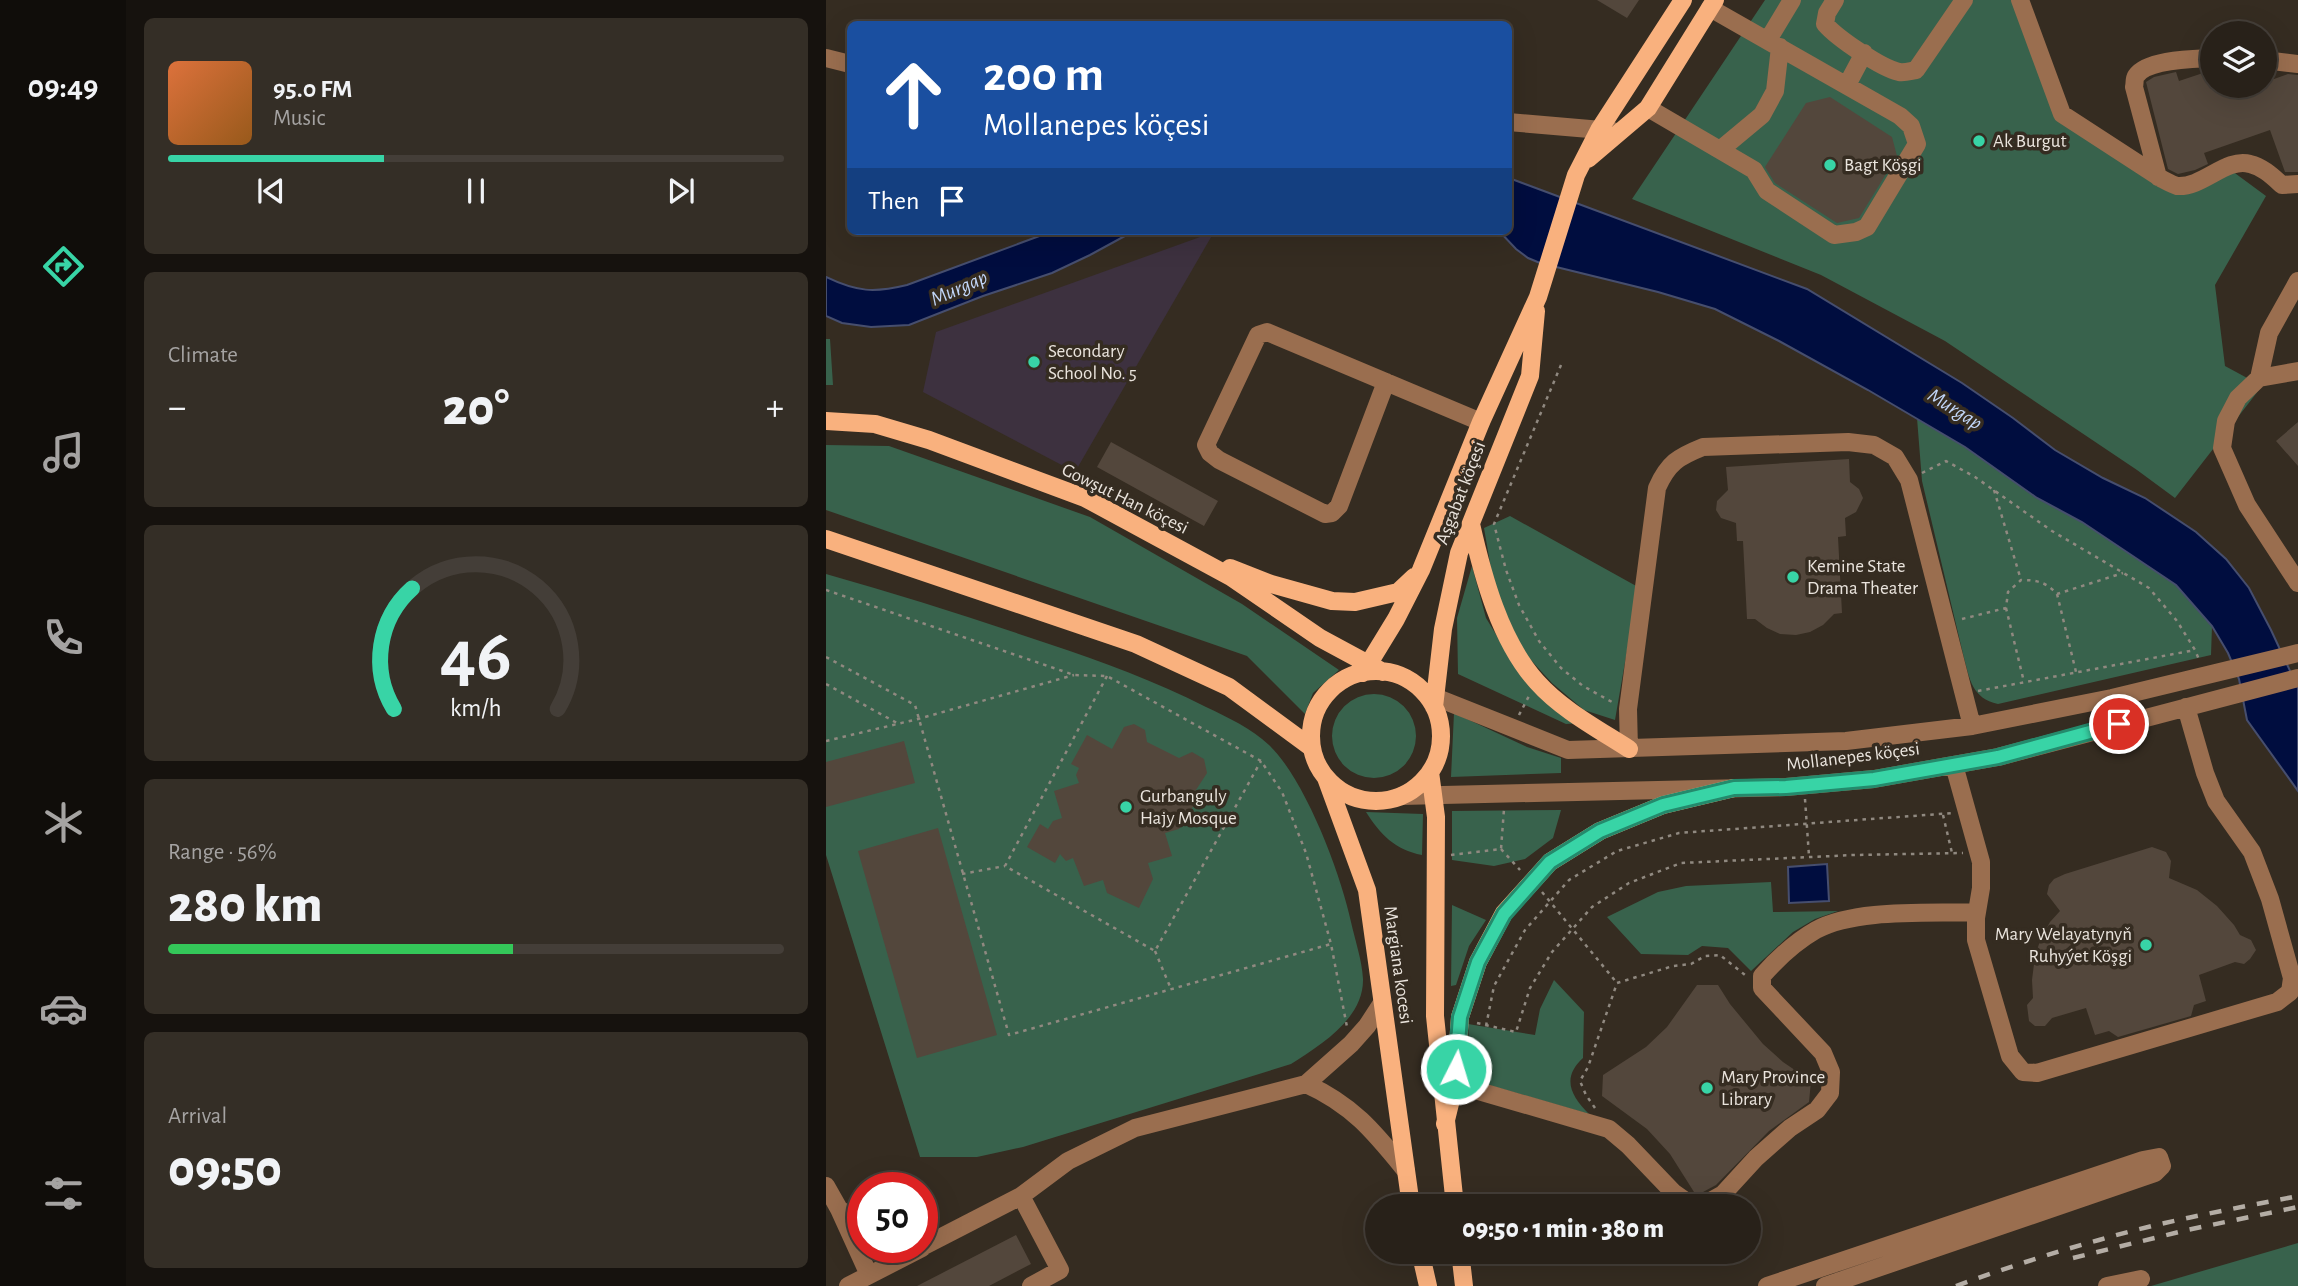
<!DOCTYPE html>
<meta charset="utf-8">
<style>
:root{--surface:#282119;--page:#342e26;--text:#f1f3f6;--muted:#a5a3a2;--line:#443e38;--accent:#38d4a6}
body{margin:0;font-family:"Alegreya Sans",sans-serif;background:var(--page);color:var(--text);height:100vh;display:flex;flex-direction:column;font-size:26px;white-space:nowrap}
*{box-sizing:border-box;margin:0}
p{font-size:23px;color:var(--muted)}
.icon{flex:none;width:38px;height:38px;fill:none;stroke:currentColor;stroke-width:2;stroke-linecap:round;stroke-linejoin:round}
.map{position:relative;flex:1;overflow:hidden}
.panel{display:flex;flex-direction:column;gap:18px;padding:18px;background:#16120e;width:700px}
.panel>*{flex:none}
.guide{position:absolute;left:21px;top:21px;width:665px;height:214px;border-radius:10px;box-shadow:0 7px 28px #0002,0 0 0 2px var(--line);background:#1a4fa0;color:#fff;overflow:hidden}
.controls{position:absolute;left:1374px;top:21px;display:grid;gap:14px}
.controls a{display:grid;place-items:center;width:77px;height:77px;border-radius:50%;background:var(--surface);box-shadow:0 7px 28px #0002,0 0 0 2px var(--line);font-size:35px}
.speed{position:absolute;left:21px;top:1172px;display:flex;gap:14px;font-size:35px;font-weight:700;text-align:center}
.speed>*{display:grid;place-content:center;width:91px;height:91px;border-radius:50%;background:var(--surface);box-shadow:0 7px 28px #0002,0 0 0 2px var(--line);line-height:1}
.speed .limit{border:10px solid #d22;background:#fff;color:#111}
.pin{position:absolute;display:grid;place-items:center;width:60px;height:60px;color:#fff;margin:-30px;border:4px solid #fff;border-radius:50%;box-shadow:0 2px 7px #0007}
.me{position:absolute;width:77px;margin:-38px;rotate:5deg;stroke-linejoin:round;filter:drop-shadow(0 0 5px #0008)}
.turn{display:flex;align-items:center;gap:24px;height:147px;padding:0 21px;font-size:32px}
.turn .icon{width:91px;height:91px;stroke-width:2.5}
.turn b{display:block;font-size:49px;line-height:60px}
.then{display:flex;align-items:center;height:66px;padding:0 21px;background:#0003;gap:14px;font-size:26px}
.big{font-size:52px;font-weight:800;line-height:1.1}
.panel .card{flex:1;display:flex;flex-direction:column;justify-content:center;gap:10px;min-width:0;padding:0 24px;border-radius:10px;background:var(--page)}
.panel .dial{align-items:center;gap:0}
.dial svg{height:182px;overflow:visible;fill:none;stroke:var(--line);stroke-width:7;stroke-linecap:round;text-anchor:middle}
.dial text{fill:var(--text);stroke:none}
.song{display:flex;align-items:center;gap:21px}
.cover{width:84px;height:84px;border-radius:10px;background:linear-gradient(135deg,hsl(20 70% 55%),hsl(30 70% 35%))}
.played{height:7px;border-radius:4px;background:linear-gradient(90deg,var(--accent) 35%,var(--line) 35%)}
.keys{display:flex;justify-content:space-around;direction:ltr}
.heat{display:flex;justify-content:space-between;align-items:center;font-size:38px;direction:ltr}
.charge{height:10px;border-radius:5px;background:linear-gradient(90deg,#34c759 56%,var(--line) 0)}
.trip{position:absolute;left:539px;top:1194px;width:396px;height:70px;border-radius:35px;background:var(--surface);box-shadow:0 7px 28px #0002,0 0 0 2px var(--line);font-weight:800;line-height:70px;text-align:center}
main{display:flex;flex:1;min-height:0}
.dock{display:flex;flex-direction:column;width:126px;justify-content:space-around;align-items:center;background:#100d0a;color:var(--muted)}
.dock .icon{width:49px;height:49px}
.dock .selected{color:var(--accent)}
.dock b{font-size:32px;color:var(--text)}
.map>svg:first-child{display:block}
</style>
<main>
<nav class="dock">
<b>09:49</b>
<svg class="icon selected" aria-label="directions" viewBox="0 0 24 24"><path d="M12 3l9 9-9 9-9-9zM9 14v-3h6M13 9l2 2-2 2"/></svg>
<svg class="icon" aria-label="music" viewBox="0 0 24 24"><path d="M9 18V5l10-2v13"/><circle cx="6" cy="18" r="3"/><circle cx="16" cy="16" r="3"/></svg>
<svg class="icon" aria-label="phone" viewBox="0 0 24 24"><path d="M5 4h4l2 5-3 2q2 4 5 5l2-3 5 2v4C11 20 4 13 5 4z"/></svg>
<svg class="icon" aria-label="climate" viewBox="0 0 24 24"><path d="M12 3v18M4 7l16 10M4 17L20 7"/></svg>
<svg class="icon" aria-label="car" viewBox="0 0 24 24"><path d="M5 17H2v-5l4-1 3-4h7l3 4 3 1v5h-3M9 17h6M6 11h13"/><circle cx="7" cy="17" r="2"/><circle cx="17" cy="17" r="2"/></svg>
<svg class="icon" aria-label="filters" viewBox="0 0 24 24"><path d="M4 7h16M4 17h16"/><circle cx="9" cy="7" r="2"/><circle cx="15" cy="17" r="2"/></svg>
</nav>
<section class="panel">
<div class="card">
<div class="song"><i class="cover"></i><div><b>95.0 FM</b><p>Music</p></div></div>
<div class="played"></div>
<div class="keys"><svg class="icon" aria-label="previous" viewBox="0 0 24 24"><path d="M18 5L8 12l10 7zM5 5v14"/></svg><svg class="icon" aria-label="pause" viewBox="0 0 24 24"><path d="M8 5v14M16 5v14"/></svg><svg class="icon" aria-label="next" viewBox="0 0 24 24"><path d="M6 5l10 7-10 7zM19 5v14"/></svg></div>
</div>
<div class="card"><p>Climate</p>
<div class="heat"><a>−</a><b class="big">20°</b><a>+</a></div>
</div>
<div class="card dial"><svg viewBox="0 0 100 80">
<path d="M14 69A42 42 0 1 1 86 69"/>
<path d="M14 69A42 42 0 0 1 22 16" stroke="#38d4a6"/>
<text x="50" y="56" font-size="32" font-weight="700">46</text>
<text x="50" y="72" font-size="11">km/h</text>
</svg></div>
<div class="card"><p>Range · 56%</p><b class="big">280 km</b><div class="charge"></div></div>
<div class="card"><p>Arrival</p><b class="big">09:50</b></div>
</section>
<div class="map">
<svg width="1472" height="1286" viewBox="0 0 1472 1286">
<rect width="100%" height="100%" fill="#352c21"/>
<path fill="#3d313f" d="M388 232 249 472 97 392 110 332Z"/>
<path fill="#38624c" d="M939 0H1187L1234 116 1358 194 1402 168 1440 196 1389 285 1399 366 1436 386 1349 498 1311 470 1119 341 995 275 806 199Z
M0 339H4L7 385H0Z
M1091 418 1139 447 1211 498 1256 522 1350 585 1386 626 1385 655 1172 704C1146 698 1144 680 1138 658L1096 481Z
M0 445 63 446 264 517 416 604 513 670 487 693 479 714 421 656 0 510Z
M684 516 812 587 789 720 758 710 726 683 693 647 669 592 658 528Z
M646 566 660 618 694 674 756 723 740 724 632 674 631 618Z
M0 574C75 595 149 619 223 644 277 662 329 681 380 707 403 718 425 728 443 745 479 779 515 874 525 922 529 940 536 960 537 979 538 1019 493 1046 465 1064L197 1147 151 1157H94L0 855Z
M506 736a42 42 0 1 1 84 0a42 42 0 1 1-84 0Z
M628 713 701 747 735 758V773L625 777Z
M735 810 727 838 699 859 668 866 626 860V811Z
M540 812 597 814 596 855C569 850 554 834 540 812Z
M945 882 947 912 1012 911 989 919 967 932 925 971 902 948 876 946 862 955 815 954 781 917 832 892 860 886Z
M626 905 660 920 643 946 630 985 625 986Z
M728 980 758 1012 757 1058C735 1078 745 1096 763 1114L645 1080 642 1024 709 1035 714 1009Z
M1472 1243V1286H1325Z"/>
<path fill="#000d3f" stroke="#464e6e" stroke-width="2" d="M683 178 981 289 1136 383 1187 418 1229 450 1277 478 1319 498 1370 532 1400 559 1423 588 1445 630 1472 688V791L1421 720 1413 679 1402 653 1386 626 1350 585 1256 522 1211 498 1139 447 1042 390 953 341 889 309 832 292 714 263 702 258 690 249 673 231H682Z
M227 231H308L264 255 226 273 157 296 83 325 45 327 16 323 0 316V277C31 292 48 293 81 285Z
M1001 864 1003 901 963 903 962 867Z"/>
<path fill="#53473c" d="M771 0H813L801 18Z
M1386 70V86H1438V72H1446L1448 79 1462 74 1472 75V172H1459L1444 130 1378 153 1382 164 1369 170 1352 174 1342 169 1320 82 1328 77 1350 72 1353 81Z
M1004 97 1066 137 1071 156 1033 218 1011 223 949 183 939 167 980 103Z
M1472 422V466L1450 441Z
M285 442 392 501 378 526 271 467Z
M1023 459 1024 482 1033 489 1037 498 1030 512 1019 518 1020 536 1012 537 1016 613 1008 614 997 625 984 632 970 635 954 634 941 628 929 619H921L917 541H911L910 523 895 518 890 510 891 501 902 490 900 467Z
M308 724 319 730 321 742 353 758 366 752 378 759 381 773 368 793 373 797 353 829 339 833 346 856 322 863 327 879 313 908 281 893 277 880 258 886 247 858 240 861 234 854 229 863 201 847 214 824 222 829 227 821 236 818 228 791 253 783 250 775 253 768 245 764 261 735 286 749 298 727Z
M78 741 89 783 0 807V762Z
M112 828 171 1035 91 1058 32 851Z
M1326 847 1340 852 1345 861 1343 878 1371 890 1391 906 1408 925 1414 935 1425 940 1430 950 1424 959 1418 964 1409 962 1373 975 1380 1001 1368 1005 1365 1016 1292 1037 1283 1031 1269 1035 1260 1008 1226 1018 1219 1026H1209L1203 1021 1201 1005 1207 998 1206 980 1209 956 1215 938 1224 922 1234 911 1221 894 1223 885 1228 879 1239 874Z
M871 985H892L904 1004 937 1044 957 1062 985 1081 983 1102 943 1131 890 1185 877 1192H868L844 1154 821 1129 776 1096 777 1075 820 1047 841 1027Z
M190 1235 205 1264 163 1286H91Z"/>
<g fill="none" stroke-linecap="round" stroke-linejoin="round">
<path stroke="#908980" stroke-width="2.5" stroke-dasharray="3.5 5" stroke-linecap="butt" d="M735 365 668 524 680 570 693 605 713 641 735 668 757 686 786 702
M1096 473 1120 461 1149 477 1226 531 1323 588 1351 621 1369 650 1374 662
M1168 490 1195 580
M0 590 248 675 281 676 435 761 456 792 480 853 505 944 521 1027
M1231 594 1250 672
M1180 608 1198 682
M1136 619 1180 608 1182 592 1195 580C1211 580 1220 582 1231 594L1297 573
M0 657 89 705 183 1035 505 944
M281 676 179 866 329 951 435 761
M0 684 71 723
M1152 691 1369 650
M693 715 703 696
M0 741 92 719 248 675
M979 799 983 856
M1117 815 1126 853
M675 849 694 870
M625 855 675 849 678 809
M136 874 179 866
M716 892 791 983
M329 951 345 989
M791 983 847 966 865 964 879 956 894 955 919 975
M651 1023 690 1032 704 988 726 952 766 907 803 883 855 863 1028 855 1137 853
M660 1026 668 986 699 930 743 880 791 851 853 833 1127 813
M769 1108 760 1095 754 1081 762 1067 791 983"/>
<path stroke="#9a6e4f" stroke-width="18" d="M1009 0 1001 13 999 24C1011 38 1055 68 1073 72 1079 73 1084 71 1090 70L1138 0
M1194 0 1236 114 1336 179C1340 181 1347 185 1351 186 1377 188 1400 157 1424 164 1437 167 1447 177 1456 185L1472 184
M942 40 966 0
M0 58 24 64
M1438 60 1472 64
M1021 85 1038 53
M822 108 928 170 941 191 1008 235 1030 232 1041 227 1091 144 1085 126 1074 116 884 8
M682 122 787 131
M894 150 936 115 949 91 954 47
M1332 177 1308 87C1309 83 1308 79 1310 76 1321 59 1368 59 1386 58
M1472 371 1433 378 1412 398 1400 421 1396 448 1421 505 1472 583
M1433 378 1443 333 1472 281
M560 382 513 506 506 513 499 514 393 460 384 453 380 445 432 335 441 332 655 422
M599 693 742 750 1020 741 1146 726 1286 698 1472 653
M803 749 802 709 831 488C842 463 852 457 877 447L1022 442 1048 445 1069 457 1083 480 1146 726
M1128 765 1155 862V888L1150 918V940L1184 1056 1197 1072 1211 1073 1451 1002 1464 992 1466 978 1444 899 1426 852 1390 801 1379 773 1360 707
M575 796 960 787 1048 779 1172 757 1472 678
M615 1080 783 1129 802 1145 847 1192 864 1204H879L897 1194 930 1158 964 1128 991 1110 1004 1093 1005 1072 997 1053 936 988V976C951 959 969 942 990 930 1030 908 1105 914 1151 912
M480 1084C527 1105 549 1133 580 1171
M0 1186 13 1209 37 1225
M195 1196 234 1270 205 1286
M13 1209 43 1275
M96 1247 195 1196 242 1161 309 1128 480 1084 525 1044 541 1026 556 1003
M22 1286 96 1248
M941 1286 1317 1160 1333 1157 1336 1166 1329 1173 999 1286
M1281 1286 1315 1279"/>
<path stroke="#f9b17e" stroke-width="18" d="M762 159 822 108 889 0
M0 421 49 424 103 440 259 498 405 577 494 638 557 672
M645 524C657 577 674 641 711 682 736 710 772 729 803 749
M0 539 310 644 403 687 486 748
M404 568 445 584 506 601 529 602 572 592 588 577
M485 736a65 65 0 1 1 130 0a65 65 0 1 1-130 0Z
M537 673 570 619 595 570 655 422 712 297 750 175 773 130 857 0
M608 707 617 629 633 553 704 376 710 311
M604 772 610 817 609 1016 629 1206
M500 778 541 890 585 1206
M619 1124 629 1083 634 1017 652 962 678 913 724 862 774 831 837 805 908 788
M594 1251 602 1286
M634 1251 638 1286"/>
<path stroke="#b4ada5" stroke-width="4.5" stroke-dasharray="12 12" stroke-linecap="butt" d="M1247 1258 1361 1230 1472 1207
M1130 1286C1177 1269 1225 1253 1273 1240 1338 1221 1406 1209 1472 1196"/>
</g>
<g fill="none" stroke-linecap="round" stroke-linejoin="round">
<defs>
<path id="route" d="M630 1069 634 1017 652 962 678 914 724 862 774 831 837 805 908 788 960 787 1048 779 1172 757 1293 724"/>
</defs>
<use href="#route" stroke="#248a6c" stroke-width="18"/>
<use href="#route" stroke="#38d4a6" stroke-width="12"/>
</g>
<g fill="#38d4a6" stroke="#352c21" stroke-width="2.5">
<circle cx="1153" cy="141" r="7"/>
<circle cx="1004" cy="165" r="7"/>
<circle cx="208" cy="362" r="7"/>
<circle cx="967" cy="577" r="7"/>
<circle cx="300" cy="807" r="7"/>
<circle cx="1320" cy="945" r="7"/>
<circle cx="881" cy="1088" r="7"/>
</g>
<g text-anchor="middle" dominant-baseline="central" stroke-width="7" stroke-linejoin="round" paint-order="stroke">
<g font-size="19" fill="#eae4dd" stroke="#352c21" text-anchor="start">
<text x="1167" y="141">Ak Burgut</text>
<text x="1018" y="165">Bagt Köşgi</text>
<text x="222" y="351">Secondary<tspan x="222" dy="22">School No. 5</tspan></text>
<text x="981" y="566">Kemine State<tspan x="981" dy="22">Drama Theater</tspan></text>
<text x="314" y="796">Gurbanguly<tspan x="314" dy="22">Hajy Mosque</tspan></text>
<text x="1306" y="934" text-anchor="end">Mary Welayatynyň<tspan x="1306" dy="22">Ruhyýet Köşgi</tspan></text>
<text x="895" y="1077">Mary Province<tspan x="895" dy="22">Library</tspan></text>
</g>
<g font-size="19" fill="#eae4dd" stroke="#352c21">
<text transform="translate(635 493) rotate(-69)">Aşgabat köçesi</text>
<text transform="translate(299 499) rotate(26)">Gowşut Han köçesi</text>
<text transform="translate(1027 757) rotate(-7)">Mollanepes köçesi</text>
<text transform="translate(572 965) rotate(82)">Margiana kocesi</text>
</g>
<g font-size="21" font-style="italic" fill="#c1d5f7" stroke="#352c21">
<text transform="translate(133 288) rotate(-24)">Murgap</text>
<text transform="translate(1129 409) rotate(32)">Murgap</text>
</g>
</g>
</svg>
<div class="controls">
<a><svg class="icon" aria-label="layers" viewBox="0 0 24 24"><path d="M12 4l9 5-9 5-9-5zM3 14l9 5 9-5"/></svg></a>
</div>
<div class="speed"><div class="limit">50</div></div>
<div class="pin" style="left:1293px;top:724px;background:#d93025"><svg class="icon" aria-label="arrive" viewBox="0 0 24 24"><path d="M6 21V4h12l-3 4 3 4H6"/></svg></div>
<svg class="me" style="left:630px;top:1069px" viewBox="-20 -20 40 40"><circle r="17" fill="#38d4a6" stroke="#fff" stroke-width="3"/><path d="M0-11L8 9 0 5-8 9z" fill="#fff"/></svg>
<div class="trip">09:50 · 1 min · 380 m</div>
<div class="guide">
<div class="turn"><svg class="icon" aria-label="ahead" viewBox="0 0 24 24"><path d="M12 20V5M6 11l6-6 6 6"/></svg><div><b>200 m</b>Mollanepes köçesi</div></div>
<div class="then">Then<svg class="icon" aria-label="arrive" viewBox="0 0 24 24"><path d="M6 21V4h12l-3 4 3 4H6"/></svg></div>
</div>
</div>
</main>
